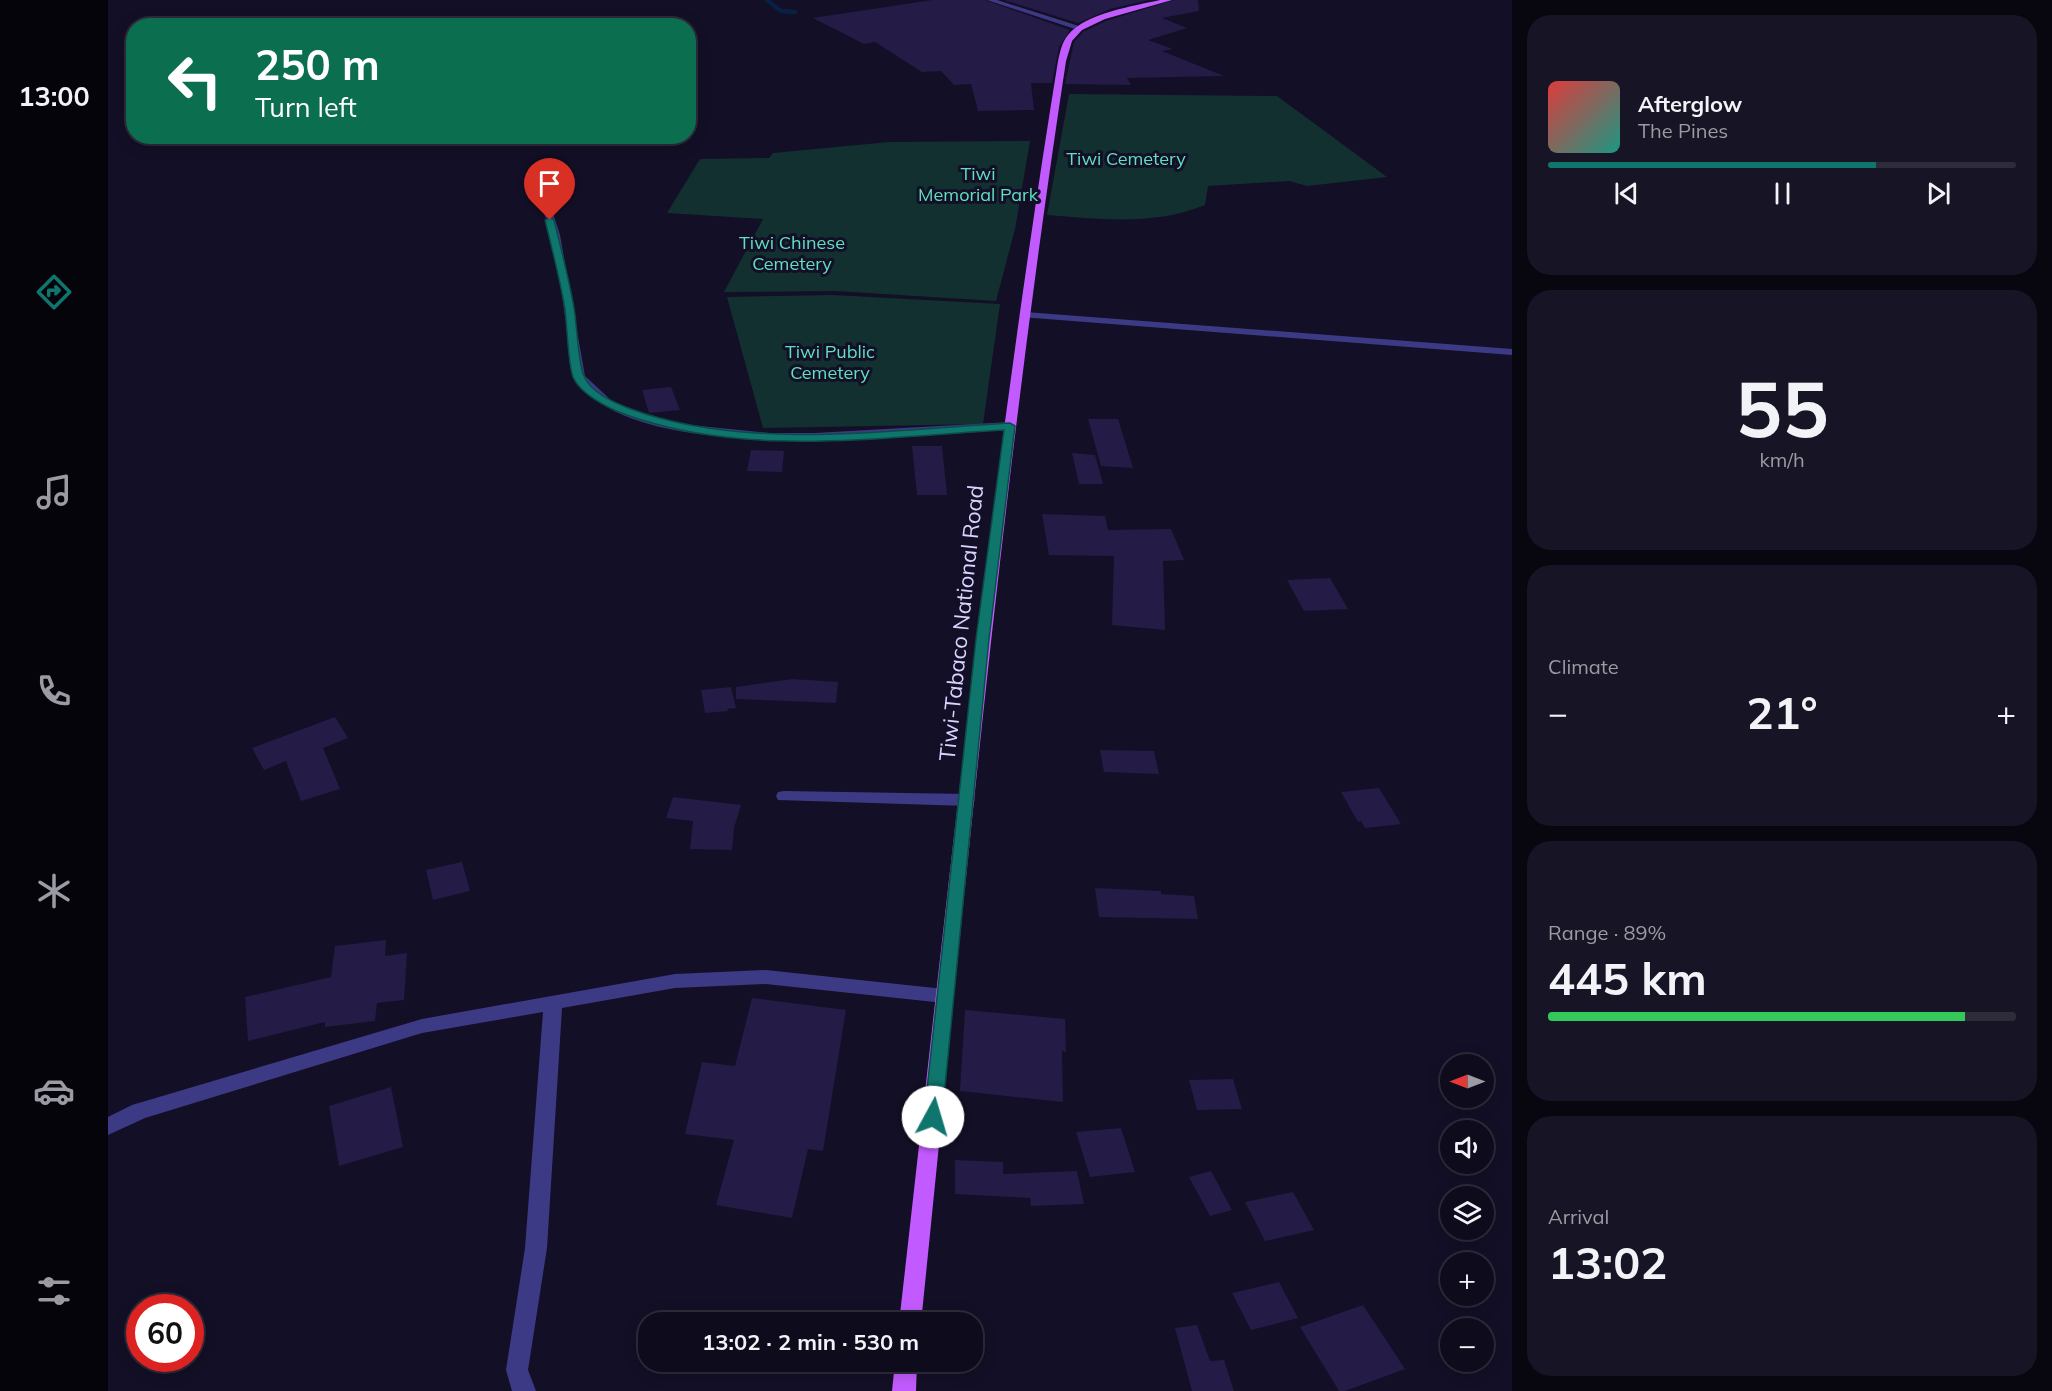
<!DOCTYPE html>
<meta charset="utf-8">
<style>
:root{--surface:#0e0b1c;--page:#171425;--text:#f1f3f6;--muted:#9b9ba3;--line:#2e2b3b;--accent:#0f766e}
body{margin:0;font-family:Mulish,sans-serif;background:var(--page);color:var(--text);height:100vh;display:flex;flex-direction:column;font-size:22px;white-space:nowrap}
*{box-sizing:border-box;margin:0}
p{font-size:20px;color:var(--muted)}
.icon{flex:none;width:33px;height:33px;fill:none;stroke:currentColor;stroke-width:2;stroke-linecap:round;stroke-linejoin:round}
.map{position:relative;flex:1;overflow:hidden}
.details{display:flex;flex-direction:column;gap:15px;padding:15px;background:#08060f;width:540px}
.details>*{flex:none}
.banner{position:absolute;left:18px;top:18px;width:570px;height:126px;border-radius:24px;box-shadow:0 3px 15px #0003,0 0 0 2px var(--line);background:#0b6e4f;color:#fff;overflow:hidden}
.needle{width:39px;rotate:270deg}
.buttons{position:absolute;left:1332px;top:1054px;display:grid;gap:12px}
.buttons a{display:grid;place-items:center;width:54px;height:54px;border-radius:50%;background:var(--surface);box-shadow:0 3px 15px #0003,0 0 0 2px var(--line);font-size:30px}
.speed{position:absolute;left:18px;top:1294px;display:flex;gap:12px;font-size:30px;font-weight:700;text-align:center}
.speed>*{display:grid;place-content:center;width:78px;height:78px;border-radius:50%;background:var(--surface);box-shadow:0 3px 15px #0003,0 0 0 2px var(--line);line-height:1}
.speed .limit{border:9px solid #d22;background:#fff;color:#111}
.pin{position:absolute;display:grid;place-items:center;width:51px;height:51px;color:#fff;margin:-62px -26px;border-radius:50% 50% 50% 0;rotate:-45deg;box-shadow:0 0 6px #0007}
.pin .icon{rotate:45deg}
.me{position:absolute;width:66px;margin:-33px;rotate:6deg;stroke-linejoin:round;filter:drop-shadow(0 0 4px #0008)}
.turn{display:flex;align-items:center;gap:21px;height:126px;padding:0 30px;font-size:27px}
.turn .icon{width:78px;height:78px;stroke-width:2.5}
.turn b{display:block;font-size:42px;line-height:51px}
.big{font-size:45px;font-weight:700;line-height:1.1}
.details .tile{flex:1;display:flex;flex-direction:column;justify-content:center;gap:9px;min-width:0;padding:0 21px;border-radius:24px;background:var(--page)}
.details .dial{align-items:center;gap:0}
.dial b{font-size:78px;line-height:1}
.song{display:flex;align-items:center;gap:18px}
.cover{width:72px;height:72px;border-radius:9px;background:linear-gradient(135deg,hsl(0 70% 55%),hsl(170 70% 35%))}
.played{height:6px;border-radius:3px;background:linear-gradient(90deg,var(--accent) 70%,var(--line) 70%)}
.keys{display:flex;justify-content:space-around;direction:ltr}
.heat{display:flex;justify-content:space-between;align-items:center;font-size:33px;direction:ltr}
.charge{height:9px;border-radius:4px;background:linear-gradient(90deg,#34c759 89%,var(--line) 0)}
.trip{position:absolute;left:530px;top:1312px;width:345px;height:60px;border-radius:24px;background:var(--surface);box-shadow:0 3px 15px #0003,0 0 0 2px var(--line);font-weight:700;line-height:60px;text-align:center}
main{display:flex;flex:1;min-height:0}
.tabs{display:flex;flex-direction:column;width:108px;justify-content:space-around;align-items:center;background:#06040b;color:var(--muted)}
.tabs .icon{width:42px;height:42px}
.tabs .on{color:var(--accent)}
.tabs b{font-size:27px;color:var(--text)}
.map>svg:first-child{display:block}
</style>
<main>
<nav class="tabs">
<b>13:00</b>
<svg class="icon on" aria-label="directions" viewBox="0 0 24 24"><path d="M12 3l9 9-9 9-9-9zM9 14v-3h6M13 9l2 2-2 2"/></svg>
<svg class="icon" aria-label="music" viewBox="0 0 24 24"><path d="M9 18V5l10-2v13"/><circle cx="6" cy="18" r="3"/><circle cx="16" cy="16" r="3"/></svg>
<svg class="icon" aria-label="phone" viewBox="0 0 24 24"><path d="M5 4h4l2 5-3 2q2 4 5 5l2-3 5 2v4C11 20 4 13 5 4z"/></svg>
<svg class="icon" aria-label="climate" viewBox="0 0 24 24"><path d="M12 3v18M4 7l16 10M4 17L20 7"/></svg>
<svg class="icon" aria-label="car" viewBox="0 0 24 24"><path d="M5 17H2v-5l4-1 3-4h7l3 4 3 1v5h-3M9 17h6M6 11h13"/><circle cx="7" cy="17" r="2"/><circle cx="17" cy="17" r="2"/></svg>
<svg class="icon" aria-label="filters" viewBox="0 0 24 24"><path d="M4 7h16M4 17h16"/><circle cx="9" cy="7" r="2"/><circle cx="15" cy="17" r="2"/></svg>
</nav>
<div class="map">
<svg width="1404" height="1391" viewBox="0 0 1404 1391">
<rect width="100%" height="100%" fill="#130f26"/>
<path fill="#12302f" d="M961 94 1169 96 1279 177 1199 186 1181 181 1100 186 1097 205C1045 226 993 219 939 215Z
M922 141 907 229 888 301 727 291 616 292 655 219 559 213 592 159 661 158 665 153 781 142Z
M725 295 892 304 875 424 655 428 619 297Z"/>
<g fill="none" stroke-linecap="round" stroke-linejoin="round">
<path stroke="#0a1f44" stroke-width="4.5" d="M659 0 673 11 687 12"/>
</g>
<path fill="#241b47" d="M824 0H877L962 30 951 47 944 83H923L926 110 870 111 863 84 846 85 833 71 814 72 767 42 756 44 705 18Z
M896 0H1041L1002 9 970 23Z
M1066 0H1090L1091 11 1054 18 1079 28 1040 40 1065 49 1054 51 1116 76 1019 78 1023 85 957 84 966 42 975 32 998 21Z
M563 387 572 410 541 413 534 390Z
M980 419H1010L1025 468 993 466Z
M804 446H834L839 495H809Z
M643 450 676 451 674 472 639 471Z
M964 453 987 455 995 484H971Z
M934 514 997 516 1000 530 1063 529 1076 560 1055 561 1057 630 1004 625 1006 556 941 555Z
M1222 578 1240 609 1196 611 1179 580Z
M684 679 730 682 728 703 628 699V687Z
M623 687 628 708 619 709 620 711 597 713 593 690Z
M227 717 240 738 215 748 232 789 193 801 178 761 156 770 144 748Z
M992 750 1046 751 1051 774 996 772Z
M1271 788 1293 824 1257 828 1253 821 1250 822 1233 792Z
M565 797 633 805 626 828 624 850 582 849 585 821 558 818Z
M354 862 362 891 325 900 318 870Z
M987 888 1053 891V894L1086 896 1090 919 991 917Z
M278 940 277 956 299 953 296 1000 269 1003 267 1021 217 1027V1022L140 1041 137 997 223 977 227 946Z
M644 998 738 1010 715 1151 700 1149 684 1218 608 1205 626 1140 577 1134 594 1062 627 1066Z
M857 1010 957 1019 958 1052 954 1051 955 1102 852 1091Z
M1125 1079 1134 1109 1089 1110 1081 1080Z
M283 1087 295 1147 231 1166 221 1106Z
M1013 1128 1027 1172 982 1177 968 1132Z
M847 1160 895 1162V1174L969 1171 976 1204 923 1206 922 1198 847 1194Z
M1103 1171 1124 1210 1102 1216 1081 1177Z
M1185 1192 1206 1230 1157 1241 1137 1202Z
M1171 1282 1190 1318 1143 1330 1124 1293Z
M1255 1305 1297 1369 1237 1391H1231L1192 1327Z
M1089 1325 1102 1361 1116 1360 1126 1391H1084L1067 1328Z"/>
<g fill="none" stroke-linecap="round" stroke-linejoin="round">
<path fill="#3d3a85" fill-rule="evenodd" d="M879 0H889L977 28 970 30Z
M422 182 425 183 442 204 452 235 477 376 506 403 552 419 582 425 661 433H707L902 422 908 426 902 430C804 435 547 465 477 390 473 386 467 381 465 376 460 363 461 345 459 331 455 301 446 227 431 203 427 197 422 191 417 185Z
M917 312 1404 349V355L913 317V313Z
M676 791 859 794 865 796 867 800 865 804 859 806 670 800 668 796 670 792Z
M658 970 836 989 843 991 845 996 843 1001 836 1003 658 984 567 988 454 1008 439 1248 420 1370 428 1391H404L398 1370 417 1248 435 1012 314 1033 37 1118 0 1135V1117L24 1105 314 1019 567 974Z"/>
<path fill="#c25bff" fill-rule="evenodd" d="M1052 0H1064L997 19 974 30 964 41 958 61C894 480 856 902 813 1323H791C839 902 882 480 950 61 952 52 954 42 960 35 978 13 1026 6 1052 0Z
M787 1362H809L808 1391H784Z"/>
</g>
<path fill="#0f766e" stroke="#0a4d48" stroke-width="1.5" d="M442 217 446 220C453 249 461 279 466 308 469 324 470 364 476 376 483 393 507 403 523 409 637 451 782 430 902 423L907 426 881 639 834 1117 831 1122 825 1124 819 1122 816 1117 868 639 896 430C771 437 636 458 516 414 500 408 472 394 465 377 460 363 459 325 457 309 452 279 444 249 437 220Z"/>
<g text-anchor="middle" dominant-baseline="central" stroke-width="6" stroke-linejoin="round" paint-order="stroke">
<g font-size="18" fill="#5fe0c0" stroke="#130f26">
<text x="1018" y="158">Tiwi Cemetery</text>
<text x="870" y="173">Tiwi<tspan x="870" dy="21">Memorial Park</tspan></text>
<text x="684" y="242">Tiwi Chinese<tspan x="684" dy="21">Cemetery</tspan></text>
<text x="722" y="351">Tiwi Public<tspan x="722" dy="21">Cemetery</tspan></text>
</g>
<g font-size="22" fill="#d9d4ff" stroke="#130f26">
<text transform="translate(853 623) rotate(-84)">Tiwi-Tabaco National Road</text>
</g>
</g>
</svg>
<div class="buttons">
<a><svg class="needle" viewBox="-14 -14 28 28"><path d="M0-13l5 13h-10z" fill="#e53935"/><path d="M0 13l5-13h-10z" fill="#9b9ba3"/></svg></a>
<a><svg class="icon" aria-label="sound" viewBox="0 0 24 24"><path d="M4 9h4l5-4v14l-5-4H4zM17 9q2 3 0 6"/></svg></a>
<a><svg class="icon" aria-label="layers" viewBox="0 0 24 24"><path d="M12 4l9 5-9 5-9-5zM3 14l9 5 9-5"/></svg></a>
<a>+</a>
<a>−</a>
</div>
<div class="speed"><div class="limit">60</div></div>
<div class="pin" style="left:442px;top:220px;background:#d93025"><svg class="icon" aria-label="arrive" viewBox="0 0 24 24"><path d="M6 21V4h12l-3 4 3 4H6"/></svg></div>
<svg class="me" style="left:825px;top:1117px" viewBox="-20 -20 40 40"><circle r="19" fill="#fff"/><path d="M0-13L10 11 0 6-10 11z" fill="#0f766e"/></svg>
<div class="trip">13:02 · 2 min · 530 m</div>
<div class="banner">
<div class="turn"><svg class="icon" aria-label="left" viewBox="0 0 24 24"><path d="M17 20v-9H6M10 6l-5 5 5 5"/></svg><div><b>250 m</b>Turn left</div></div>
</div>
</div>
<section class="details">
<div class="tile">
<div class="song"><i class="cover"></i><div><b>Afterglow</b><p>The Pines</p></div></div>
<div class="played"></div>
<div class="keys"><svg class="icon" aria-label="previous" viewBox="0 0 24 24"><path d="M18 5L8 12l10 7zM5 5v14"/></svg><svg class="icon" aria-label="pause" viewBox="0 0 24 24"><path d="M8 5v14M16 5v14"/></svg><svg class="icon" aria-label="next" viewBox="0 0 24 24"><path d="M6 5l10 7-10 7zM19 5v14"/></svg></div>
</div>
<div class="tile dial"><b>55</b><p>km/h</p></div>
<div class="tile"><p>Climate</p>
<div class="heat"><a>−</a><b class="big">21°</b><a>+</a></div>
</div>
<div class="tile"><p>Range · 89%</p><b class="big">445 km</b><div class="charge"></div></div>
<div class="tile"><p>Arrival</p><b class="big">13:02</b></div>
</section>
</main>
